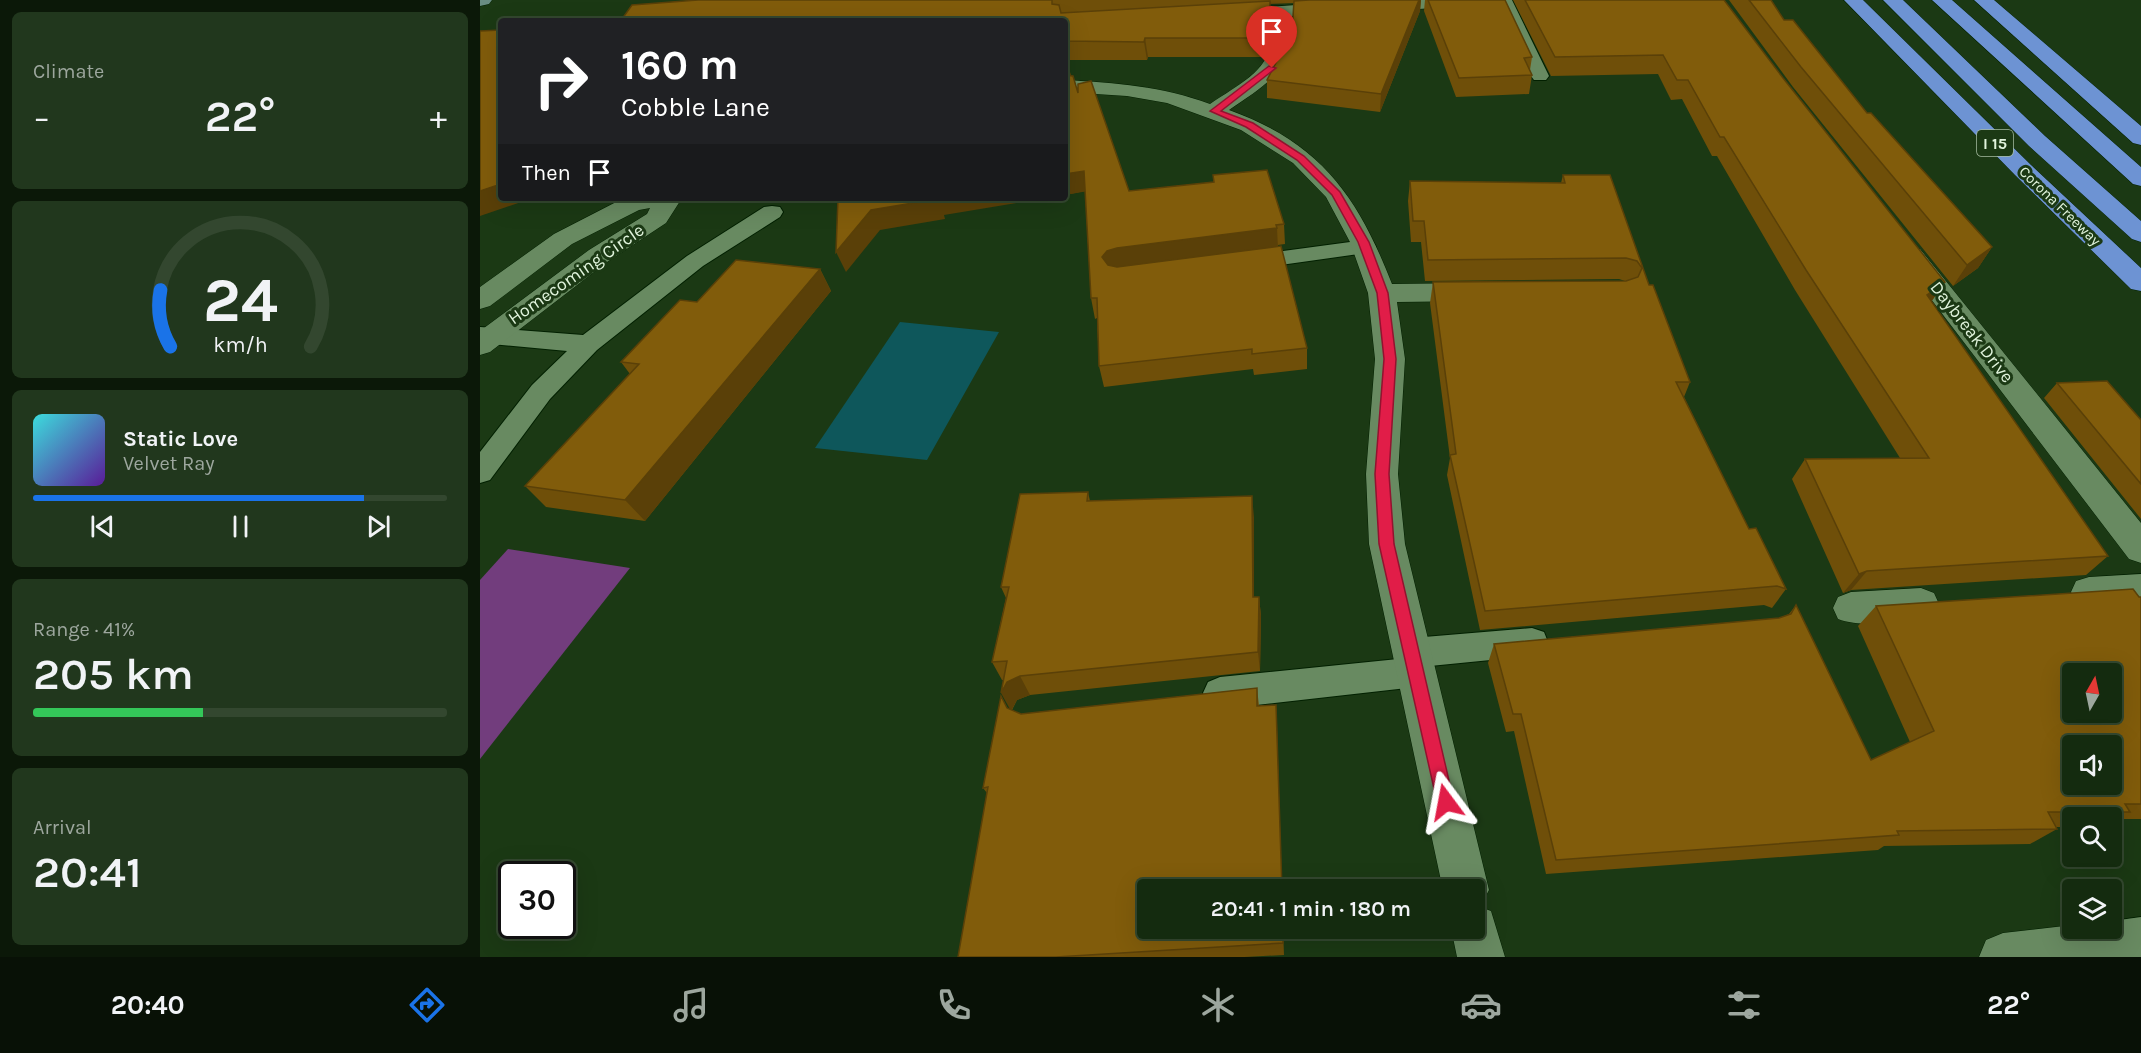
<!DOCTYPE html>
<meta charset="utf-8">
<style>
:root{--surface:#142b0f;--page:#21371d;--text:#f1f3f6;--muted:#9da79e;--line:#33472f;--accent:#1a73e8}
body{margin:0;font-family:Karla,sans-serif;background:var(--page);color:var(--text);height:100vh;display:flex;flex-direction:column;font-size:22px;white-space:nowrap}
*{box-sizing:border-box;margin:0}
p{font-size:20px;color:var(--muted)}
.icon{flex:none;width:33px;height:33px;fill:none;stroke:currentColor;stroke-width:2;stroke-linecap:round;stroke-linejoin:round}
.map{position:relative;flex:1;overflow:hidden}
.sheet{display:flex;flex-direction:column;gap:12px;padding:12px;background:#0b1808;width:480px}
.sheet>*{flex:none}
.top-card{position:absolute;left:18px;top:18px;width:570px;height:183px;border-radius:6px;box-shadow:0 6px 24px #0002,0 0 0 2px var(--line);background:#202124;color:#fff;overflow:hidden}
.needle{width:39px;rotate:9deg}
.fabs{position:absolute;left:1582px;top:663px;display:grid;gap:12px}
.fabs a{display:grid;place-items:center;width:60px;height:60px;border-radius:6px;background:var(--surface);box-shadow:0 6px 24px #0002,0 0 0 2px var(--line);font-size:30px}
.speed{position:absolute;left:18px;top:861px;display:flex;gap:12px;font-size:30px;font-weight:700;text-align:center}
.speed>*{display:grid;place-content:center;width:78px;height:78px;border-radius:50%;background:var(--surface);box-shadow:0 6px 24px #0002,0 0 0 2px var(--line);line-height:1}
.speed .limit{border:3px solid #111;border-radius:9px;background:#fff;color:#111}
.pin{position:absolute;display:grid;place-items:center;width:51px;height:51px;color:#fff;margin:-62px -26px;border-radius:50% 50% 50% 0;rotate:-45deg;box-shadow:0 0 6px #0007}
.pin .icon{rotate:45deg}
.me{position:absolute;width:66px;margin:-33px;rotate:347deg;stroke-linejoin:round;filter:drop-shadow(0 0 4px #0008)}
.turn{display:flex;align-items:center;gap:21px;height:126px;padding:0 24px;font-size:27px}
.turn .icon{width:78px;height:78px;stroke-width:2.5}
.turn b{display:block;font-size:42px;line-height:51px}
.then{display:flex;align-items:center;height:57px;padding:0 24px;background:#0003;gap:12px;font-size:22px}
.big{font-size:45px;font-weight:600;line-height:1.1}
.sheet .widget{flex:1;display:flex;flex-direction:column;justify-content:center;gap:9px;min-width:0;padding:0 21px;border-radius:9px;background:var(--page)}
.sheet .dial{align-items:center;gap:0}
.dial svg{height:156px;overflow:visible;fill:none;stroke:var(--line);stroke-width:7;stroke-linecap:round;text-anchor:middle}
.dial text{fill:var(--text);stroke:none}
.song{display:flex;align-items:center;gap:18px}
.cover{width:72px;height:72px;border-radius:9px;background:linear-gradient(135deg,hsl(180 70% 55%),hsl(270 70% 35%))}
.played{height:6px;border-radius:3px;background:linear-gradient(90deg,var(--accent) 80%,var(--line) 80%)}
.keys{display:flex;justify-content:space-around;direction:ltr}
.heat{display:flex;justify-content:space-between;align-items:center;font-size:33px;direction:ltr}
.charge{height:9px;border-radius:4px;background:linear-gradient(90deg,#34c759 41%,var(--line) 0)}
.trip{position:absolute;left:657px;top:879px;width:348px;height:60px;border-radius:6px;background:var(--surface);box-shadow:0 6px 24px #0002,0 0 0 2px var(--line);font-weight:600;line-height:60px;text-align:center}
.tabs{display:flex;height:96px;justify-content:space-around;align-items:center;background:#081106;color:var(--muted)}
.tabs .icon{width:42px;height:42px}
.tabs .selected{color:var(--accent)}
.tabs b{font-size:27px;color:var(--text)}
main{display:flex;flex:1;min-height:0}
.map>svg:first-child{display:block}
</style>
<main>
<section class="sheet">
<div class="widget"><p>Climate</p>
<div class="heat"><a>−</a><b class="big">22°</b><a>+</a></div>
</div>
<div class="widget dial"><svg viewBox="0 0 100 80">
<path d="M14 69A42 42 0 1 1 86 69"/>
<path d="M14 69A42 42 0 0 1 9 40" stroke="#1a73e8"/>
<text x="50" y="56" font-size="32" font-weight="700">24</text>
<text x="50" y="72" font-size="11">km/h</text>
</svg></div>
<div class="widget">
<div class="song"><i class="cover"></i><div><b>Static Love</b><p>Velvet Ray</p></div></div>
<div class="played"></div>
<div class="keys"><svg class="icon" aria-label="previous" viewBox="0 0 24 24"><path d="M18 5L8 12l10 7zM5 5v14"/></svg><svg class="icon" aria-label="pause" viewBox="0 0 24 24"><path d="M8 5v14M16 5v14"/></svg><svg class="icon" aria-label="next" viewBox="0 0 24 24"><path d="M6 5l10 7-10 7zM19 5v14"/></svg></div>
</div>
<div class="widget"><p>Range · 41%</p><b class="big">205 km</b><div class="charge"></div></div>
<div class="widget"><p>Arrival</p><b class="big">20:41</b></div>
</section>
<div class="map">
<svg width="1661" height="957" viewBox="0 0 1661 957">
<rect width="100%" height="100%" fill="#1b3914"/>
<path fill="#723d7d" d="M28 549 150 568 0 759V580Z"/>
<path fill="#0e575b" d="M420 322 519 332 447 460 335 448Z"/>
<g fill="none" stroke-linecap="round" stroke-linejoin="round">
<defs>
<path id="service" d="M1016 0H1032L1069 76 1066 80H1054L1051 76Z
M292 206 300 207 303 212 300 217 223 266 117 350 70 399 10 480 0 483V452L52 385 87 351 0 343V327L103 335 207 256 284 207Z
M885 240 893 242 896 247 893 252 765 270 757 268 754 263 757 258 765 256Z
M1052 628 1064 632 1068 642 1064 652 1052 656 950 666 953 672 948 683 936 687 740 709 728 704 723 693 728 682 740 677 918 659 915 653 920 643 932 638Z"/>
<path id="minor" d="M894 0H1001L998 4 992 6 812 16C818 67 787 84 749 110 841 143 878 197 912 284L997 283 1007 286 1011 292 1007 298 997 301 917 302 925 359 918 474 925 544 1009 890 1000 907 1011 911 1025 957H977L971 928H994V890H963L889 544 886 474 895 359 888 293 870 242 846 197 813 163 761 130 687 103 647 96 585 92V80C637 83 681 86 730 104 767 79 798 67 793 17L745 20 738 18 736 14 738 10Z
M144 198H202L186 223 127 262 10 352 0 355V331L109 250 167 214 170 208 159 210 92 244 10 306 0 309V287L74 234Z
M1431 247 1440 249 1661 523V563L1649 559 1422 261 1418 255 1422 249Z
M1661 574V604L1609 607 1596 603 1591 592 1596 581 1609 577Z
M1441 588 1454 593 1459 604 1454 615C1430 623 1381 628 1358 619L1353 608 1358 597 1371 592Z
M1661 917V957H1499L1506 940 1523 933 1593 925V928H1632V921Z"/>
<path id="secondary" d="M0 0H12L9 4 0 6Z"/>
<path id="motorway" d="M1364 0H1383L1551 165 1661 268V291L1651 289 1535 175Z
M1403 0H1423L1565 136 1661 221V242L1652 239 1549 146Z
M1452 0H1472L1661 167V186L1653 184Z
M1494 0H1514L1661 126V145L1653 143Z"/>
</defs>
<use href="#service" stroke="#022000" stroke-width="2"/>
<use href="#minor" stroke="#022000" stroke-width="1"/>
<use href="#secondary" stroke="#022000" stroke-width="1"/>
<use href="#motorway" stroke="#022000" stroke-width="1"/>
<use href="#service" fill="#688a61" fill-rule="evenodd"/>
<use href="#minor" fill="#688a61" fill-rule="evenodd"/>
<use href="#secondary" fill="#6a8d83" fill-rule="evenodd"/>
<use href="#motorway" fill="#6d93d3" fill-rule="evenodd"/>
</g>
<path fill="#6f4f09" d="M218 0H941L940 11 900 112 787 98V80L812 32 814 3 790 4 791 34 784 57H668L667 60H587L591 76 598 93 649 191 733 182V175L804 224 805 244 798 245V246L827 348V369L774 375 773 369 624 387 619 366 617 318 615 319 611 298 605 191 585 195V21L142 19Z
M945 0H1025L1052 57 1050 70 1052 75 1049 94 976 97 944 11Z
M1033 0H1244L1303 78 1465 282 1451 302 1628 556 1606 575 1371 590 1363 593 1312 479 1325 459 1420 458 1315 290 1237 156H1232L1202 99 1191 100 1178 74 1071 76Z
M1249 0H1291L1304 20 1387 113 1512 247 1498 268 1473 286 1313 87Z
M1083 175H1130L1169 285 1210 382 1204 397 1269 529 1306 589 1292 608 1284 605 1000 630 967 475 970 458 950 303 953 282 1145 281 1139 279 945 281 941 242H931L928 201 930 181 1081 183Z
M340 269 351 291 165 521 66 507 45 486 150 374 141 362 217 302Z
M1577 383 1661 420V519L1564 398Z
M608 492 610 501 774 517V597H779L781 616 780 671 550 695 537 700 532 710 541 714 777 688 779 706 796 705 797 723 668 928H803L804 955 765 957H478L507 793 503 788 521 696 528 709 531 710 524 680H522L512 662 526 598 521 587Z
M1661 597V819H1635L1632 821V818H1593V827H1576L1577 829 1550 844 1404 846 1398 850 1066 874 1034 731 1026 732 1008 663 1014 644 1299 618 1309 614 1316 605 1391 760 1430 742 1378 626 1396 606Z"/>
<path fill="#5a4008" d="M939 0H941L940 11 900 112 901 94Z
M790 1 791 34 784 57 783 38Z
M665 38 668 57 667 60 664 42Z
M587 59 591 78 585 79V60Z
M604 171 608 191 585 195V174Z
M21 184V198H53L0 216V191Z
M457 198H566L464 215 465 219 400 230 366 272 356 252 391 210Z
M797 228 798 249 631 272 622 257 627 251 637 248Z
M1512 247 1498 268 1473 286 1487 265Z
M340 269 351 291 165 521 145 500Z
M1465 282 1451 302 1447 295Z
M772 496 774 517V616L773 597Z
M1387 571 1371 590 1363 593 1379 574Z
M779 597 781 616 780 671 778 652Z
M540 676 550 695 537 700 531 711 521 693 527 682Z
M796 705 797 723 802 890Z"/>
<path fill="#815c0b" stroke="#5a4008" stroke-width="1.5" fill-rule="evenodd" d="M218 0H572V4L579 5 581 13 790 1V15L783 38H665L664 42 585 41V21H127L142 19 152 5Z
M829 0H939L901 94 787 80 812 32 814 1Z
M948 0H1025L1052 57 1044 58 1052 75 979 78Z
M1045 0H1244L1303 78 1465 282 1447 295 1628 556 1387 571 1379 574 1325 459 1449 458 1326 270 1244 137H1240L1208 80H1197L1183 55 1075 57Z
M1269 0H1291L1304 20H1313L1387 113H1391L1512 247 1487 265 1321 67Z
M21 30V184L0 191V31Z
M585 75 593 76 598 93V84L611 81 649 191 734 182 733 175 787 170 804 224 796 225 797 228 637 248 627 251 622 257 628 265 637 267 801 246 827 348 772 354V349L619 366 617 298H611L604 171 585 174Z
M1083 175H1130L1169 285H1173L1210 382H1196L1269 529 1276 528 1306 589 1297 586 1005 611 970 455 976 454 953 282 1146 281 1158 277 1162 268 1157 261 1146 258 948 260 944 221H933L930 181 1085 183Z
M358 198H457V199L391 210 356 252Z
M256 260 340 269 145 500 45 486 159 364 141 362 200 300 217 302Z
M1627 381 1661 420V484L1577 383Z
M608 492 607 501 772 496 773 597H779L778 652 540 676 527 682 521 693 527 661 512 662 529 587H521L540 494Z
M1653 589 1659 597H1661V804H1645L1650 812H1568L1577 829 1417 831 1419 835 1076 860 1041 714H1033L1014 644 1299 618 1311 614 1316 605 1391 760 1454 731 1396 606ZM1593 674H1632V712H1593ZM1593 746H1632V784H1593Z
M777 688V706L796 705 802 890H668V928H803V943L576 957H478L508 787 503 788 521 696 527 708 541 714Z"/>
<path fill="#e11d48" stroke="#92132f" stroke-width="1.5" d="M789 66 796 68 741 111 773 123 824 156 860 192 889 242 908 293 916 359 909 474 914 544 974 802 972 809 966 811 959 809 957 802 899 544 895 474 904 359 897 293 878 242 852 195 817 160 766 127 730 111Z"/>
<g text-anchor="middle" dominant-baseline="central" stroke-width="6" stroke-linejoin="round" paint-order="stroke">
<g font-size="15" fill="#e1f4dd" stroke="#1b3914">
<text transform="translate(1580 206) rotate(44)">Corona Freeway</text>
</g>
<rect fill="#1b3914" stroke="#a6bca1" stroke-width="1.5" x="1497" y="130" width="36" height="26" rx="4.5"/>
<g font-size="16" font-weight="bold" fill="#e1f4dd">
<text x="1515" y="143">I 15</text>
</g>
<g font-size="18" fill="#e1f4dd" stroke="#1b3914">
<text transform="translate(96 274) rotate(-35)">Homecoming Circle</text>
<text transform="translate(1492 332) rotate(52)">Daybreak Drive</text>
</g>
</g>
</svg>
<div class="fabs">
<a><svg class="needle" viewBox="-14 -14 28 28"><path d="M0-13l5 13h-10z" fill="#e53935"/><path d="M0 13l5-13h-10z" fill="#9da79e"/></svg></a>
<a><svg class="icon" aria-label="sound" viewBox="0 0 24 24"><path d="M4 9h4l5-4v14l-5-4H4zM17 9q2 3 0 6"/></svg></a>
<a><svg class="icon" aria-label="search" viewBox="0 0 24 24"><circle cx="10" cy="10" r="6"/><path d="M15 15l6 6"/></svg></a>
<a><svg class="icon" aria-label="layers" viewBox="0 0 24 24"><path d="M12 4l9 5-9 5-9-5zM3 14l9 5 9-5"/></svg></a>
</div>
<div class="speed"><div class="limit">30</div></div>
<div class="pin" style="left:792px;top:68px;background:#d93025"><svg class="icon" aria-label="arrive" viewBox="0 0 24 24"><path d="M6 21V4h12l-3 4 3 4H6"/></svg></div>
<svg class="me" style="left:966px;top:802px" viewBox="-20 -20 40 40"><path d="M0-17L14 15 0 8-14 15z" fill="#e11d48" stroke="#fff" stroke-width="4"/></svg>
<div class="trip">20:41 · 1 min · 180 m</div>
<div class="top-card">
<div class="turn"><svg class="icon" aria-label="right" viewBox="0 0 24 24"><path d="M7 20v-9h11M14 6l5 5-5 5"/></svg><div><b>160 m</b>Cobble Lane</div></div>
<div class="then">Then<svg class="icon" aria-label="arrive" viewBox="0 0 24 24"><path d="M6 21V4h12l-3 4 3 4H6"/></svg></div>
</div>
</div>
</main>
<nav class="tabs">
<b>20:40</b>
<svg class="icon selected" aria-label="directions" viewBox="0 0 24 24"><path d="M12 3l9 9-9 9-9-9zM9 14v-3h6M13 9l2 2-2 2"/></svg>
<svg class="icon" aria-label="music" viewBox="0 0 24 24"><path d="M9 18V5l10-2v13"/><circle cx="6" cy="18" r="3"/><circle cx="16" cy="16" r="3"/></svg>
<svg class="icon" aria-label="phone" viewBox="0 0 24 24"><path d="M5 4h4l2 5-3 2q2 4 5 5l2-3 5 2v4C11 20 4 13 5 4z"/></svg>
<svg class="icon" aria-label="climate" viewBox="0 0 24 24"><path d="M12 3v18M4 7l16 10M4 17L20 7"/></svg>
<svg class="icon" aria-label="car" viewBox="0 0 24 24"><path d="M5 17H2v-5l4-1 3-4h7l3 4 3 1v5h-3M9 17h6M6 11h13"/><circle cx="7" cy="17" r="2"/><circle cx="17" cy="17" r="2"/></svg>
<svg class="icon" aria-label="filters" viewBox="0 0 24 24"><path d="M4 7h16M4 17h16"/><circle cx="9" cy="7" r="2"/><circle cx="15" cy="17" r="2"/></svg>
<b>22°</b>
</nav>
